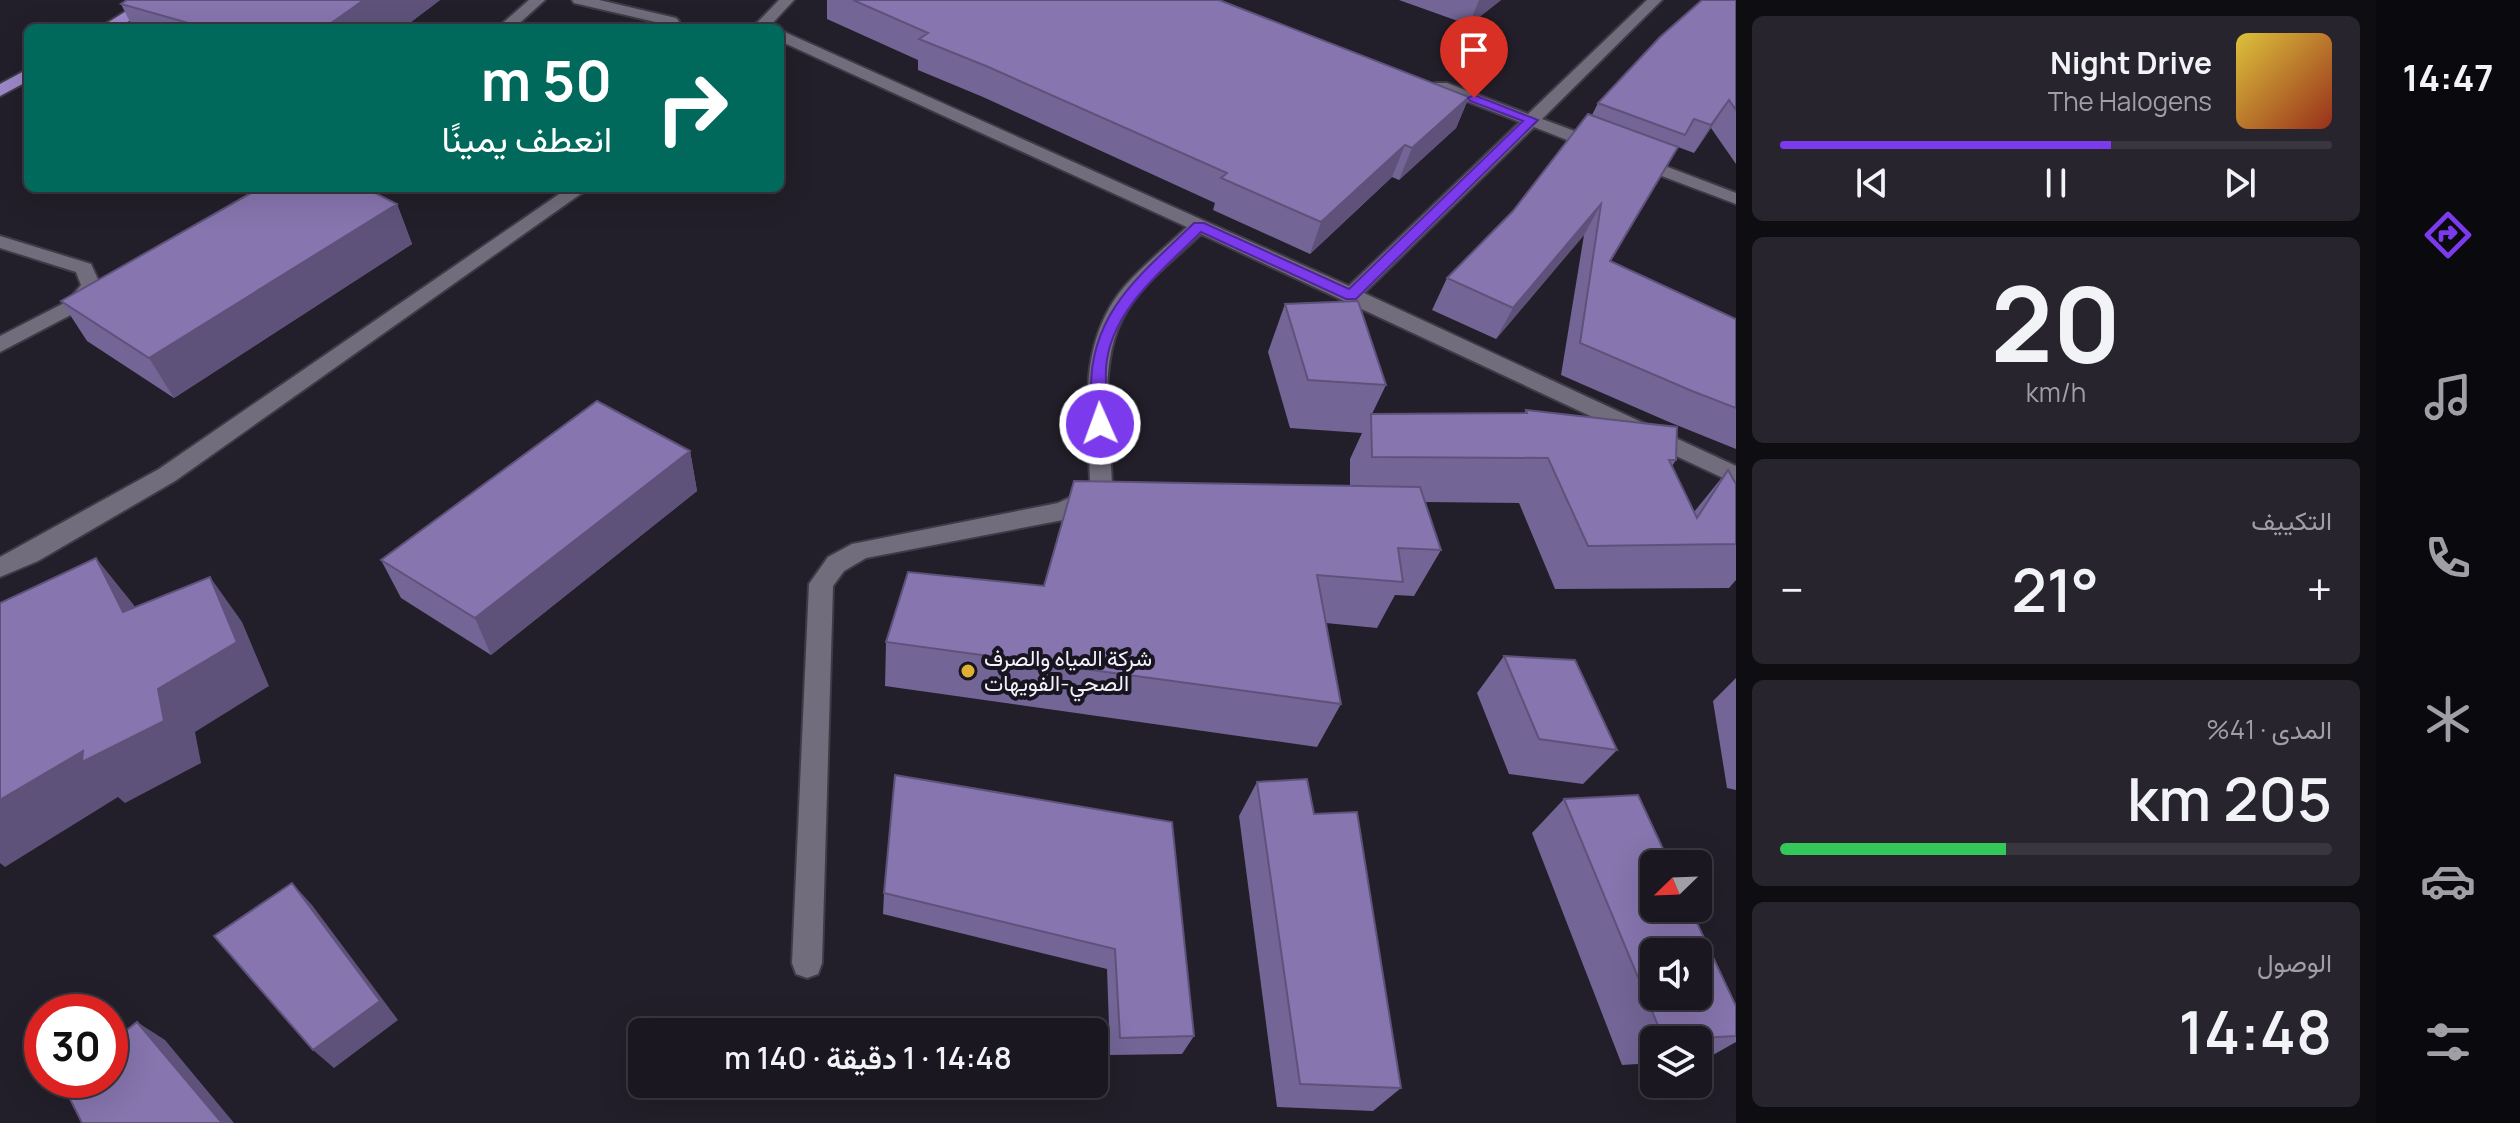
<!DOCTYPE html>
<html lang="ar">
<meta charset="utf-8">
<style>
:root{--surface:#1a1720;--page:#27242d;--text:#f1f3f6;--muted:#9f9fa5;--line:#38363e;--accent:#7c3aed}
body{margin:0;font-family:Manrope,Vazirmatn,sans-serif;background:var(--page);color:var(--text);direction:rtl;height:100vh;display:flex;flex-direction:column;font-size:30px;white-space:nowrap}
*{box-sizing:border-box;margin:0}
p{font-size:26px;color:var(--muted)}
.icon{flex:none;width:44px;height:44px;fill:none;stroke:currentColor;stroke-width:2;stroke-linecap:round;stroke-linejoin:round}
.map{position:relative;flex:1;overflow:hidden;direction:ltr}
.sheet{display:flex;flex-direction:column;gap:16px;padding:16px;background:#0e0d12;width:640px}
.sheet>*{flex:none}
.hud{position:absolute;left:24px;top:24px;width:760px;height:168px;border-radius:12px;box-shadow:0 8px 32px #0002,0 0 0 2px var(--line);direction:rtl;background:#00695c;color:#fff;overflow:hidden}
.needle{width:52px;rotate:247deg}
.fabs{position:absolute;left:1640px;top:850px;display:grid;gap:16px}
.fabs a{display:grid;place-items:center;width:72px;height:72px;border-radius:12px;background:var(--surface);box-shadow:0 8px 32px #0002,0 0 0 2px var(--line);font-size:40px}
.speed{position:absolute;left:24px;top:994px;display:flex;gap:16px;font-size:40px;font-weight:700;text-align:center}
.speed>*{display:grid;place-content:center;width:104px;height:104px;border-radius:50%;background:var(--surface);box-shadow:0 8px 32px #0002,0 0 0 2px var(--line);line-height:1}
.speed .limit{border:12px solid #d22;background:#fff;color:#111}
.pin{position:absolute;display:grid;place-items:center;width:68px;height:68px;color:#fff;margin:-82px -34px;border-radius:50% 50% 50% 0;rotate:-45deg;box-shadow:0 0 8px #0007}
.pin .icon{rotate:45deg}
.me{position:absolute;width:88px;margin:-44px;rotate:358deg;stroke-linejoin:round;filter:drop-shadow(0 0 6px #0008)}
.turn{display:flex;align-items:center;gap:28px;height:168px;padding:0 40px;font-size:36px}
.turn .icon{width:104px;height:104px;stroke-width:2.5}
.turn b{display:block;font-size:56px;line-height:68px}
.big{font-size:60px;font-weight:600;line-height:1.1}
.sheet .widget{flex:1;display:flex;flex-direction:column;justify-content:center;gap:12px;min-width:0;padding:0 28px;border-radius:12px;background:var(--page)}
.sheet .dial{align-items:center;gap:0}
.dial b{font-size:104px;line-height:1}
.song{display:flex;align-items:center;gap:24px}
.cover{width:96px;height:96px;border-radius:12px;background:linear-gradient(135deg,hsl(50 70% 55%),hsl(10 70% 35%))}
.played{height:8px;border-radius:4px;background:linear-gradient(90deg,var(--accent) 60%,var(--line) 60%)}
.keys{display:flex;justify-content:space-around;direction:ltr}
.heat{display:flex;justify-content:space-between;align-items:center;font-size:44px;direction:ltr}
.charge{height:12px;border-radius:6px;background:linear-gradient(90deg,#34c759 41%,var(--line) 0)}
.trip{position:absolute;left:628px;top:1018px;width:480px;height:80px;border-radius:12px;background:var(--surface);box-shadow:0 8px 32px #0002,0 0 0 2px var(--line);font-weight:600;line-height:80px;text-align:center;direction:rtl}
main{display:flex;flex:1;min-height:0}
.menu{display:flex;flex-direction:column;width:144px;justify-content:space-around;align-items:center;background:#0a090d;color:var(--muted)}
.menu .icon{width:56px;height:56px}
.menu .current{color:var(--accent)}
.menu b{font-size:36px;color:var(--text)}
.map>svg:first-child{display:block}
</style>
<main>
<nav class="menu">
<b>14:47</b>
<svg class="icon current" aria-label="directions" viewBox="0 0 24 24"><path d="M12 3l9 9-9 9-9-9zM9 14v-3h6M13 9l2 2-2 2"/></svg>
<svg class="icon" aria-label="music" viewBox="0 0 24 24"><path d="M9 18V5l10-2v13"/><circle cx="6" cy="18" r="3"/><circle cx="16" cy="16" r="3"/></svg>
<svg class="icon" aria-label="phone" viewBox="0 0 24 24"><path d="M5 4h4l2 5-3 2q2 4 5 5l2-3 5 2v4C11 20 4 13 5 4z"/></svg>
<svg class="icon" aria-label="climate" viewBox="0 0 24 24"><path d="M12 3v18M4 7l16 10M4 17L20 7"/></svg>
<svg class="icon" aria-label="car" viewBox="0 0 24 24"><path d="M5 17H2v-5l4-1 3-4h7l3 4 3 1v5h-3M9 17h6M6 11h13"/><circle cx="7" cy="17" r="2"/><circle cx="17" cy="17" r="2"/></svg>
<svg class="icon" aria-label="filters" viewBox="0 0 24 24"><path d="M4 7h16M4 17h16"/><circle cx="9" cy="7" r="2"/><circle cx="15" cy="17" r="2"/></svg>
</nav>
<section class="sheet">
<div class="widget">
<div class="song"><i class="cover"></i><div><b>Night Drive</b><p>The Halogens</p></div></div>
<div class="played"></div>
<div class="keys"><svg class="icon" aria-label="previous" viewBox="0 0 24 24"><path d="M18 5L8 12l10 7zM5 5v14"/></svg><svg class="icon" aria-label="pause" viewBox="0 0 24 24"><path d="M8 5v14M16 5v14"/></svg><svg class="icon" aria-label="next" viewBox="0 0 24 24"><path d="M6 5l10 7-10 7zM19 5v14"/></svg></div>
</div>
<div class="widget dial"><b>20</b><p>km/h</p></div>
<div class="widget"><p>التكييف</p>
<div class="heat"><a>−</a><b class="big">21°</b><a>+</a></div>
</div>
<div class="widget"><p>المدى · 41%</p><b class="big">205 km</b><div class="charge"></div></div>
<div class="widget"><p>الوصول</p><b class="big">14:48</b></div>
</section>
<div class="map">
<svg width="1736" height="1123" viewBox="0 0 1736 1123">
<rect width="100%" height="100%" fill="#221f2a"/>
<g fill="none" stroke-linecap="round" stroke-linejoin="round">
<defs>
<path id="minor" d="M529 0H545L514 28H497Z
M572 0H599L676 18 679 21 673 28H656L660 23 574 3Z
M779 0H794L768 28H752Z
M1647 0H1662L1542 119 1607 143 1610 147 1607 151H1595L1534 127 1364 293 1736 466V484L1201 234C1176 258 1147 279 1128 309 1096 359 1110 428 1112 484L1095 505 1063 520 866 558 844 571 833 586 822 963 818 974 807 978 796 974 792 963 809 584 828 557 852 544 1058 503 1079 493 1090 482C1088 414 1077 343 1124 287 1143 265 1166 247 1187 227L780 41V30L1349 286 1520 122 1435 89V83H1447L1528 114Z
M1636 155 1736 193V204L1630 164 1627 160Z
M568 188H589L175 481 38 561 0 577V557L159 469Z
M0 236 91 264 101 286 82 309 0 352V336L68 301 81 285 76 272 0 248Z"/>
<path id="major" d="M144 0H162L118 28H99Z
M28 69V81L0 96V84Z"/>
</defs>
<use href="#minor" stroke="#3e3b46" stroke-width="4"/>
<use href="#major" stroke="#3e3b46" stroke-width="4"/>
<use href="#minor" fill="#716d7c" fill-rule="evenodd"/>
<use href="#major" fill="#9c88c9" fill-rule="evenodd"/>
</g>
<path fill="#736596" d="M127 0H440L403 28H133L121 4Z
M827 0H1219L1469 97 1456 128 1399 180 1392 177 1310 254 1213 210 1215 203 983 97 918 70V60L827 19Z
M1399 0H1501L1469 25Z
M1736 0V164L1711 128 1694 153 1678 147 1611 261 1736 319V449L1669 422 1561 375 1584 235 1496 339 1432 310 1447 278 1513 211 1592 115 1598 103Z
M397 204 412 244 174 398 87 341 61 301Z
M1285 304 1386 385 1372 414 1524 413 1526 410 1676 460 1672 466 1694 512 1728 470 1736 484V580L1729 588 1555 589 1519 503 1425 502 1441 550 1414 596 1395 595 1377 628 1326 623 1341 704 1317 747 885 686 886 642 1044 586 1350 486V459L1362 433 1290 428 1268 352Z
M690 451 697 491 491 655 401 598 381 560Z
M1504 656 1617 750 1583 784 1509 774 1477 693Z
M1736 678V790L1727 788 1713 701Z
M1257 782 1314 814 1401 1088 1373 1111 1277 1107 1239 816Z
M1564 799 1736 1006V1042L1704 1060H1698V1040H1654V1063L1622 1065 1532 833Z
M1172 822 1194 1036 1182 1054 1110 1055 1107 969 883 914 884 893Z"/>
<path fill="#5e527a" d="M364 0H440L403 28H324Z
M1479 0H1501L1469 25Z
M1469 97 1456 128 1399 180 1412 148Z
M1729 100 1711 128 1694 153 1711 125Z
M1405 145 1392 177 1310 254 1321 222Z
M397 204 412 244 174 398 149 358Z
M1601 204 1584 235 1496 339 1513 308Z
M690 451 697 491 491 655 475 618Z
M96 558 133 604 160 657 123 612Z
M210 577 242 622 269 686 195 732 201 763 125 803 118 797 5 867 0 863V800L158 689Z
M292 883 312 905 398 1020 334 1068 313 1050Z
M137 1022 165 1040 234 1123H222Z"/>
<path fill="#8675ae" stroke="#5e527a" stroke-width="2" fill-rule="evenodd" d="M127 0H364L324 28H206L121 4Z
M853 0H1219L1469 97 1412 148 1405 145 1321 222 1221 178 1227 173 986 66 919 39 928 33Z
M1702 0H1736V110L1729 100 1711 125 1694 119 1685 135 1598 103 1660 37Z
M1588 114 1678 147 1610 261 1736 319V408L1692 391 1580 343 1601 204 1513 308 1447 278 1513 211Z
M260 188H365L397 204 149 358 61 301Z
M1358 301 1386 385 1308 380 1285 304Z
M597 401 690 451 475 618 381 560Z
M1526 410 1677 427 1676 460H1669L1697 518 1728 470 1736 484V544L1588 546 1548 458 1372 457 1371 414 1527 413Z
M1074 481 1420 487 1441 550 1398 548 1403 582 1317 575 1341 704 886 642 908 572 1044 586Z
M96 558 123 612 210 577 237 642 158 689 164 721 82 762 83 751 0 800V603Z
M1504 656 1575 660 1617 750 1539 739Z
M895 775 1172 822 1194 1036 1120 1038 1115 949 884 893Z
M1307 779 1314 814 1357 812 1401 1088 1300 1084 1257 782Z
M1638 795 1670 864H1654V908H1690L1736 1006V1036L1664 1040 1564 799ZM1654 952H1698V996H1654Z
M292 883 380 1001 313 1050 214 936Z
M137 1022 222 1123H82L61 1081 110 1080V1043Z"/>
<path fill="#7c3aed" stroke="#51269a" stroke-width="2" d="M1474 95 1538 120 1356 299H1346L1201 232C1163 270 1110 310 1106 368 1105 386 1108 406 1108 424L1106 429H1094C1089 418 1091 404 1091 392 1089 312 1142 274 1194 223H1204L1349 289 1523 121 1470 101 1468 98Z"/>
<circle fill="#dfb033" stroke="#181521" stroke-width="3" cx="968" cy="671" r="8"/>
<g text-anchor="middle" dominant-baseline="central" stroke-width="8" stroke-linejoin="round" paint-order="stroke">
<g font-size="22" fill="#f3f1fa" stroke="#181521" text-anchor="start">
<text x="984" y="658">شركة المياه والصرف<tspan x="984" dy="25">الصحي-الفويهات</tspan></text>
</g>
</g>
</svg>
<div class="fabs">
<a><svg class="needle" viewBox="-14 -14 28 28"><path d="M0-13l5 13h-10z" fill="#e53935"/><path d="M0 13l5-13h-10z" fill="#9f9fa5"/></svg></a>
<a><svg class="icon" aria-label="sound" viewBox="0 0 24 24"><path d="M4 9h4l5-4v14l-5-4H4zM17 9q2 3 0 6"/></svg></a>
<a><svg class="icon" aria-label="layers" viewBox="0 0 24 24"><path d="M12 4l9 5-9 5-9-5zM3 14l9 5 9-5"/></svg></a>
</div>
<div class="speed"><div class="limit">30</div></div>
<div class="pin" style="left:1474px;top:98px;background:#d93025"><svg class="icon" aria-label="arrive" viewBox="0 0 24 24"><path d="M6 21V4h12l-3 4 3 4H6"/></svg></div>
<svg class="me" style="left:1100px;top:424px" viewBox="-20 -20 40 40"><circle r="17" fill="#7c3aed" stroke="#fff" stroke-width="3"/><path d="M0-11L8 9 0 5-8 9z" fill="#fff"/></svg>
<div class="trip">14:48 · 1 دقيقة · 140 m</div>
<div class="hud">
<div class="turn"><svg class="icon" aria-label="right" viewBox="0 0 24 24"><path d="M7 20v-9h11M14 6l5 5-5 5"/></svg><div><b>50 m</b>انعطف يمينًا</div></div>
</div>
</div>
</main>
